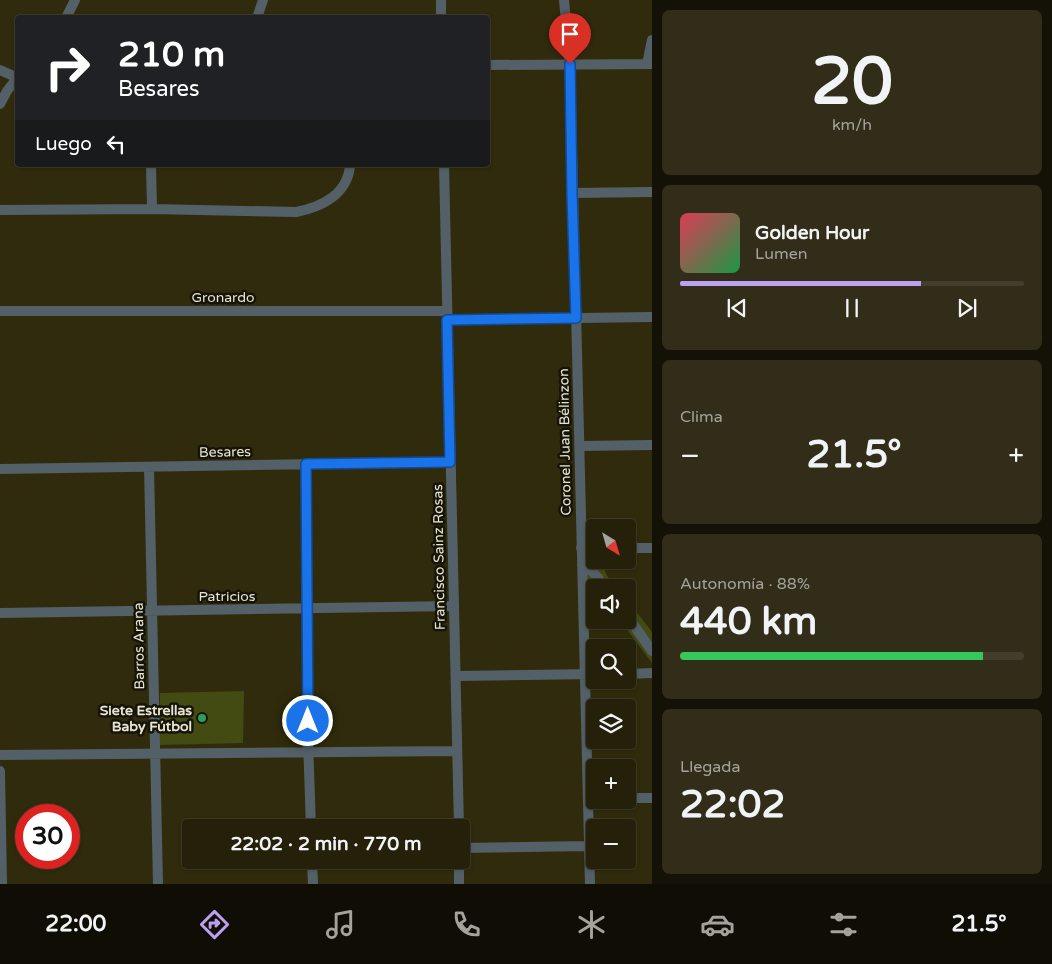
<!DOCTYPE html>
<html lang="es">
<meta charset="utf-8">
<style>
:root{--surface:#25200a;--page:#312d18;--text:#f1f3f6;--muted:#a3a39c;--line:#423e2b;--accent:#bca0f2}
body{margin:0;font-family:"Varela Round",sans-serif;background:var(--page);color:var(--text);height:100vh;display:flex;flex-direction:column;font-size:19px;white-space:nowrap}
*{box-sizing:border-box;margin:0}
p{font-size:16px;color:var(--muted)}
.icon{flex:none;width:28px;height:28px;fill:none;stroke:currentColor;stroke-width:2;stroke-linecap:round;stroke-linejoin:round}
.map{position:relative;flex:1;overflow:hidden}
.panel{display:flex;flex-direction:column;gap:10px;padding:10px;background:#141206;width:400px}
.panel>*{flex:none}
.guide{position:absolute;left:15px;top:15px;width:475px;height:152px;border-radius:5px;box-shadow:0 1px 4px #0004,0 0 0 1px var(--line);background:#202124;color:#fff;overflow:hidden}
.needle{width:32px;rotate:143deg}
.tools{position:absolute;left:586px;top:519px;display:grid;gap:10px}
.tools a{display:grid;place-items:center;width:50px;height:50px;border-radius:5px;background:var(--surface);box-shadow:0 1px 4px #0004,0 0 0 1px var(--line);font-size:25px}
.speed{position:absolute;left:15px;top:804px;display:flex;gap:10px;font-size:25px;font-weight:700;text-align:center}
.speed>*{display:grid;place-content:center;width:65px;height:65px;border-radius:50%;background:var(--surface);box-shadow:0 1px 4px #0004,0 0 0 1px var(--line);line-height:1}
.speed .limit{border:8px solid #d22;background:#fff;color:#111}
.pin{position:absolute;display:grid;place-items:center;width:42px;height:42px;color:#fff;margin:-51px -21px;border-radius:50% 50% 50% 0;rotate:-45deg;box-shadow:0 0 5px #0007}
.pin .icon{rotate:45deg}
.me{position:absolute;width:55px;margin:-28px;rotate:0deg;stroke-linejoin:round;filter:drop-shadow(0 0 4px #0008)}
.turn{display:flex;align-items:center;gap:18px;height:105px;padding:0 20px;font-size:22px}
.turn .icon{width:65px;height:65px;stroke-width:2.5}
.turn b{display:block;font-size:35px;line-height:42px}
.then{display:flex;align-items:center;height:48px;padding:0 20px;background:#0003;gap:10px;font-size:19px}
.big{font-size:38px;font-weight:800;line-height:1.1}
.panel .tile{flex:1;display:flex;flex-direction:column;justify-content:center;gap:8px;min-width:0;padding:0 18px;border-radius:8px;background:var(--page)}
.panel .dial{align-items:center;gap:0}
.dial b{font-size:65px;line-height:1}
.song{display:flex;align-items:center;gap:15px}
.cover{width:60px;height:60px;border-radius:8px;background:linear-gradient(135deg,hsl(350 70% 55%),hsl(140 70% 35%))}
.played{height:5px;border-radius:2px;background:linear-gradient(90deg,var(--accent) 70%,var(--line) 70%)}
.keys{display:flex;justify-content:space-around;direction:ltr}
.heat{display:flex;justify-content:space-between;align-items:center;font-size:28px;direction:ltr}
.charge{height:8px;border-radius:4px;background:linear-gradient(90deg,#34c759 88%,var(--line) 0)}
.trip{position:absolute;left:182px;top:819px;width:288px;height:50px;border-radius:5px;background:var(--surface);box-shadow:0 1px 4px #0004,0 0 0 1px var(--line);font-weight:800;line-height:50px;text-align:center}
.tabs{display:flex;height:80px;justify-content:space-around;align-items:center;background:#0f0d04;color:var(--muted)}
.tabs .icon{width:35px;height:35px}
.tabs .selected{color:var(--accent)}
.tabs b{font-size:22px;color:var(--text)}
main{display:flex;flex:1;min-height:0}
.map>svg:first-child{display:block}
</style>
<main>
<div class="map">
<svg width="652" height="884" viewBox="0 0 652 884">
<rect width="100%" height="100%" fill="#312b0d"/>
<path fill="#444b12" d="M595 553V560H601L607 576 617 587 595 588V602L586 601V560Z
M628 601 652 632V663L620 620H628Z
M244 691 243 743 159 745 160 693Z"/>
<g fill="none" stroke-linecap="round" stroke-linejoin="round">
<path stroke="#536068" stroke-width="10" d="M441 0V18
M564 0 570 65 590 884
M66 18 75 0
M257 18 263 0
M647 64 652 40
M488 65 652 64
M0 70 18 78
M0 104 7 91 18 77
M151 165 152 209
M444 165 459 828
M572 193 652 192
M0 210 152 209 296 212C322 207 348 194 350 165
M0 311H447
M447 320 652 317
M580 446 652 445
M306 464 308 740 311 828
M149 467 158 884
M0 469 450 462
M581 548H595
M628 548H652
M582 565 592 571 606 588
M0 613 454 606
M628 617 652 651
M628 674 652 673
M456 676 595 674
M0 755 457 751
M0 771 2 884
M628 798H652
M461 848 588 846
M312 860 313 884
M459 884V860"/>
</g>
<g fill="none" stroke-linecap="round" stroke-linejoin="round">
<defs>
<path id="route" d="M308 721 306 464 450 462 447 320 576 318 572 194 570 64"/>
</defs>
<use href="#route" stroke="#114b97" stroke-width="12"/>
<use href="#route" stroke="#1a73e8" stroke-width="9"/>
</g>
<circle fill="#2e9e5b" stroke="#161307" stroke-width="2" cx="202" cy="718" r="5"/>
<g text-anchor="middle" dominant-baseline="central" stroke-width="5" stroke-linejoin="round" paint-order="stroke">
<g font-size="14" fill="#e7e3d2" stroke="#161307">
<text x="223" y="297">Gronardo</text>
<text transform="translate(565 442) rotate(-91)">Coronel Juan Bélinzon</text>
<text transform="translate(225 452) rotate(-1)">Besares</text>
<text transform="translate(439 557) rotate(-91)">Francisco Sainz Rosas</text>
<text x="227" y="596">Patricios</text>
<text transform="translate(139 646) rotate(-91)">Barros Arana</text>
</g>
<g font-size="14" font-weight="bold" fill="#e7e3d2" stroke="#161307" text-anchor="end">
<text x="192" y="710">Siete Estrellas<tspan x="192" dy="16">Baby Fútbol</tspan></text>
</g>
</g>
</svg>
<div class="tools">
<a><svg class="needle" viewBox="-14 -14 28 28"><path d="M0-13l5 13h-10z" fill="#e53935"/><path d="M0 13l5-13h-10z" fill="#a3a39c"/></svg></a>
<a><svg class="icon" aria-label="sound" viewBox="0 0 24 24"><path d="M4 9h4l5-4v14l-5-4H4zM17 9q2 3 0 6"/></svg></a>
<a><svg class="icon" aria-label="search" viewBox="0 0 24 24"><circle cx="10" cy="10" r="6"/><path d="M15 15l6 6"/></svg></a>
<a><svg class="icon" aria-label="layers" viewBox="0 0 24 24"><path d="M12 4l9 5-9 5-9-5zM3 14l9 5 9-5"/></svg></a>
<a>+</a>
<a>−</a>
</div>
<div class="speed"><div class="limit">30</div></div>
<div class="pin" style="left:570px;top:64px;background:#d93025"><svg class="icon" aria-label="arrive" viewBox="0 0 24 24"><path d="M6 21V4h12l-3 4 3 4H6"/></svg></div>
<svg class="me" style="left:308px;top:721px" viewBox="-20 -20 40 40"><circle r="17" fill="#1a73e8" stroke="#fff" stroke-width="3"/><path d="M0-11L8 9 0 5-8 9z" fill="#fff"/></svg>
<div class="trip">22:02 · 2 min · 770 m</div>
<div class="guide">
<div class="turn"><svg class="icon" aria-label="right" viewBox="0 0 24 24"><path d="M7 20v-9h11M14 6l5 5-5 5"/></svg><div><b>210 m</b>Besares</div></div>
<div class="then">Luego<svg class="icon" aria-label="left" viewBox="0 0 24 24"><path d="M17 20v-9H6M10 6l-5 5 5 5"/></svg></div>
</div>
</div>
<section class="panel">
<div class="tile dial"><b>20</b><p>km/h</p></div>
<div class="tile">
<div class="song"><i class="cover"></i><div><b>Golden Hour</b><p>Lumen</p></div></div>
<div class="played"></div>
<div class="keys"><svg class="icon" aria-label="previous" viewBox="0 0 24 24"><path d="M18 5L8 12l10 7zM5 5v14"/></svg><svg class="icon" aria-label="pause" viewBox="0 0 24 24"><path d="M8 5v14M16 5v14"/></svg><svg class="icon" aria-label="next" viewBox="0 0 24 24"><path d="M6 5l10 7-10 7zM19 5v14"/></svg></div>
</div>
<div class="tile"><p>Clima</p>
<div class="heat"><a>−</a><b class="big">21.5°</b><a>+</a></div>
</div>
<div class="tile"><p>Autonomía · 88%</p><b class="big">440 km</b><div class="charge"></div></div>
<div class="tile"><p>Llegada</p><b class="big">22:02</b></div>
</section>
</main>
<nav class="tabs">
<b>22:00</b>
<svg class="icon selected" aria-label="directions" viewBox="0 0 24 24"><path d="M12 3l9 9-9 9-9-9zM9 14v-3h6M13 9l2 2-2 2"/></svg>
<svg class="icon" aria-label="music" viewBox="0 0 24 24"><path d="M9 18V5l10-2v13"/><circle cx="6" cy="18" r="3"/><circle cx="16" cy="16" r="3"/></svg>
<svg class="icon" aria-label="phone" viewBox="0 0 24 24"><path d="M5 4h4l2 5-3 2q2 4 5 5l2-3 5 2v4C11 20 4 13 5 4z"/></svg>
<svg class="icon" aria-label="climate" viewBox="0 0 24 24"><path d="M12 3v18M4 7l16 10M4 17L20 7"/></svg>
<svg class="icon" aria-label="car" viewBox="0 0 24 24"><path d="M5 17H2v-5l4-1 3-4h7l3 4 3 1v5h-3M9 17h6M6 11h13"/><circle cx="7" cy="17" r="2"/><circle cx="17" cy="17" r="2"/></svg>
<svg class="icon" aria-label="filters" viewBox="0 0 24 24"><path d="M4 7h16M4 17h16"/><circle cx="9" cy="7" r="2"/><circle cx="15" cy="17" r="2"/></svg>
<b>21.5°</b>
</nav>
